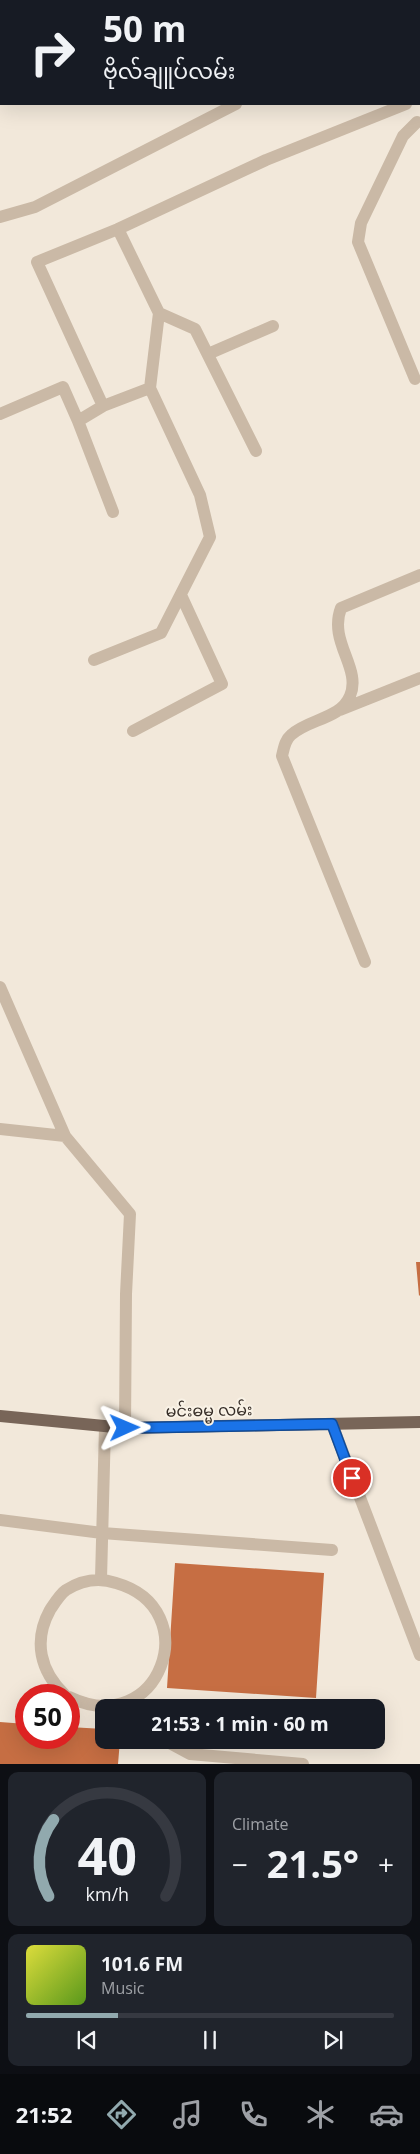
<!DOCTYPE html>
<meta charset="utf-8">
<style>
:root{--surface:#171b24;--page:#20242c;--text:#f1f3f6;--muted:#9ea1a6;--line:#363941;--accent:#91a9ae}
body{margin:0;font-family:"Open Sans","Noto Sans Myanmar",sans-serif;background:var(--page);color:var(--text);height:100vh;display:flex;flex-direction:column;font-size:19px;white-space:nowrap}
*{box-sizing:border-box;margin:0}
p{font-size:16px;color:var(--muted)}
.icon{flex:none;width:28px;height:28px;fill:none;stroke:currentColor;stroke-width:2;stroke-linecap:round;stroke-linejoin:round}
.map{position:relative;height:1764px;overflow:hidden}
.panel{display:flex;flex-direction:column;gap:8px;padding:8px;background:#0d0f14;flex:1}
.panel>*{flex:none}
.hud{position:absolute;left:0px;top:0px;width:420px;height:105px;box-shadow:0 5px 20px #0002;background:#171b24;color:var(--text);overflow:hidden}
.speed{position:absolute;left:15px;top:1684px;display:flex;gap:10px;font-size:25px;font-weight:700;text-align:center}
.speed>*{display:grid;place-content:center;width:65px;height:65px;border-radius:50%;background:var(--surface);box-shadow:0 5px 20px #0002;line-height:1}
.speed .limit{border:8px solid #d22;background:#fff;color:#111}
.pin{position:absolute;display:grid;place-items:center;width:42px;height:42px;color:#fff;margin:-21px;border:2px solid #fff;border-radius:50%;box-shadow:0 1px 5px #0007}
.me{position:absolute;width:55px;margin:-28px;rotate:89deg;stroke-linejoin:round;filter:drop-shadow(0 0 4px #0008)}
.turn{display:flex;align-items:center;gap:18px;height:105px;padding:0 20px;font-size:22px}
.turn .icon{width:65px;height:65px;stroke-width:2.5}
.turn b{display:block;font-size:35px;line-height:42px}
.big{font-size:38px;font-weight:700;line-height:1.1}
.panel .tile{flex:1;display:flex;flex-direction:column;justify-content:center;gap:8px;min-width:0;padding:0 18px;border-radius:10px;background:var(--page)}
.panel .dial{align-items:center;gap:0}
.dial svg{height:130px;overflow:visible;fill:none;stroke:var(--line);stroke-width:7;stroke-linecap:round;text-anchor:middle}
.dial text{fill:var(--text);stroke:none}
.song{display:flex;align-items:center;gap:15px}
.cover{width:60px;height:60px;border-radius:8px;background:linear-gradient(135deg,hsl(60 70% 55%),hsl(90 70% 35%))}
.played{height:5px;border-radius:2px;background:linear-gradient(90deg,var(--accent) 25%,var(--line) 25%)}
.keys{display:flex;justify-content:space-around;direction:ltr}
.heat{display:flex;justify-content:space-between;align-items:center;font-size:28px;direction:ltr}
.panel .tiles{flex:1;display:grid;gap:8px;grid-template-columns:1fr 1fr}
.tile:last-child{grid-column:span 2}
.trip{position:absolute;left:95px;top:1699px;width:290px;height:50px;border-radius:10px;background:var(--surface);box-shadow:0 5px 20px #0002;font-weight:700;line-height:50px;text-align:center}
.menu{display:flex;height:80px;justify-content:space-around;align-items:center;background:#090b0e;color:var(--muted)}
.menu .icon{width:35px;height:35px}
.menu .active{color:var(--accent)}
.menu b{font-size:22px;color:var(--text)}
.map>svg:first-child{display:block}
</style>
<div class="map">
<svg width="420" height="1764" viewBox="0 0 420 1764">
<rect width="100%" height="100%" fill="#f2e8da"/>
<path fill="#c66e43" d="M416 1262H420V1295L419 1296Z
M175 1563 324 1573 316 1698 167 1688Z
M0 1722 26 1724V1738H69V1727L104 1729V1740H120L118 1764H0Z"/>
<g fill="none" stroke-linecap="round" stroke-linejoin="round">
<path stroke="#cab9a6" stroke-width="12" d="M68 1 71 0
M419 10 420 9
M0 20H1
M419 99 420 98
M0 217 35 207 236 104
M159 313 195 329 256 451
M208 354 273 326
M415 379 358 242 361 223 403 136 417 122
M103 406 37 262 118 229 266 160 406 104
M0 414 63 387 78 421 113 512
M78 421 103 406 150 388
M94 660 161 633 210 537 200 495 150 388 159 313 118 229
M340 710 420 678
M133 731 222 684 181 595
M365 962 282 756C284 748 285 740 291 735 308 719 341 719 350 696 362 668 328 642 341 608L420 575
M0 987 65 1136 130 1214 126 1294 125 1428
M0 1129 65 1136
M332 1424 420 1655
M0 1520 102 1533 332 1550
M101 1579 105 1427
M65 1695C40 1671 33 1641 50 1610 54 1604 60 1594 66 1590 82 1580 98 1577 116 1583 207 1609 160 1741 69 1697
M164 1740 190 1754 303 1764"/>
<path stroke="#786558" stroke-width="12" d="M0 1416 125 1428 420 1422"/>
</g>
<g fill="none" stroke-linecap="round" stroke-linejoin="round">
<defs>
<path id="route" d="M125 1428 332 1424 352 1478"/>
</defs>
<use href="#route" stroke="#114b97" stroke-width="12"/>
<use href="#route" stroke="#1a73e8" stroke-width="9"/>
</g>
<g text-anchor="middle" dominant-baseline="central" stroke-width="4" stroke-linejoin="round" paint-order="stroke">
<g font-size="16" fill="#362d27" stroke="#f9f2e6">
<text transform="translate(209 1410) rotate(-1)">မင်းဓမ္မ လမ်း</text>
</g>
</g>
</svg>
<div class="speed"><div class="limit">50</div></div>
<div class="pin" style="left:352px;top:1478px;background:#d93025"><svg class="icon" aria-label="arrive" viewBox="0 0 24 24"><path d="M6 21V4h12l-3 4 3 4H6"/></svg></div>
<svg class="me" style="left:125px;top:1428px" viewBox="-20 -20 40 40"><path d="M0-17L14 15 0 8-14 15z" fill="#1a73e8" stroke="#fff" stroke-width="4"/></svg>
<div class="trip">21:53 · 1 min · 60 m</div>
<div class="hud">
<div class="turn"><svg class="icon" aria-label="right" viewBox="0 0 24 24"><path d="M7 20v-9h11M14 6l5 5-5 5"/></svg><div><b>50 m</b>ဗိုလ်ချူပ်လမ်း</div></div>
</div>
</div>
<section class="panel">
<div class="tiles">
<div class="tile dial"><svg viewBox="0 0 100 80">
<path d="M14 69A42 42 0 1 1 86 69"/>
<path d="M14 69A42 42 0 0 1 17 22" stroke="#91a9ae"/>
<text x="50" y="56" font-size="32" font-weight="700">40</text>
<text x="50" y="72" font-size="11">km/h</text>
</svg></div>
<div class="tile"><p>Climate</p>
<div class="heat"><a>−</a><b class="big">21.5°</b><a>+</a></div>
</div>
<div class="tile">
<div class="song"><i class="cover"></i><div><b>101.6 FM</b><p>Music</p></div></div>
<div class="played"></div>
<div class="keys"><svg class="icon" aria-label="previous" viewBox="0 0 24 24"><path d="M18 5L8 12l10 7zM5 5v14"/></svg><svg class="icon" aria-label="pause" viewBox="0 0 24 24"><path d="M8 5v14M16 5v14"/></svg><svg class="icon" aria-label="next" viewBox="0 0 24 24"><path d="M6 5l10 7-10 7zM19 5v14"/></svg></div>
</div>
</div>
</section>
<nav class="menu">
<b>21:52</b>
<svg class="icon active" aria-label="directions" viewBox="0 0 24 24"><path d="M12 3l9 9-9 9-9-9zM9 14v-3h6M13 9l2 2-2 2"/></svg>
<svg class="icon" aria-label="music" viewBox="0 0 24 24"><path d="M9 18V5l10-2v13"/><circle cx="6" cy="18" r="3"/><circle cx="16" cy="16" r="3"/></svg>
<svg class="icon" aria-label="phone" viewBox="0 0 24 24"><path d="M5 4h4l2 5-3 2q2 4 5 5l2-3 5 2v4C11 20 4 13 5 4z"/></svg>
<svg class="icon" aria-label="climate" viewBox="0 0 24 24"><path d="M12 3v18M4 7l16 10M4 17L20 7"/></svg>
<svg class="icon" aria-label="car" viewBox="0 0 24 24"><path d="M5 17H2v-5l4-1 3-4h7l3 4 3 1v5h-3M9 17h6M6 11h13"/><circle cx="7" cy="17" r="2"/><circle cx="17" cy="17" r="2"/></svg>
</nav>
